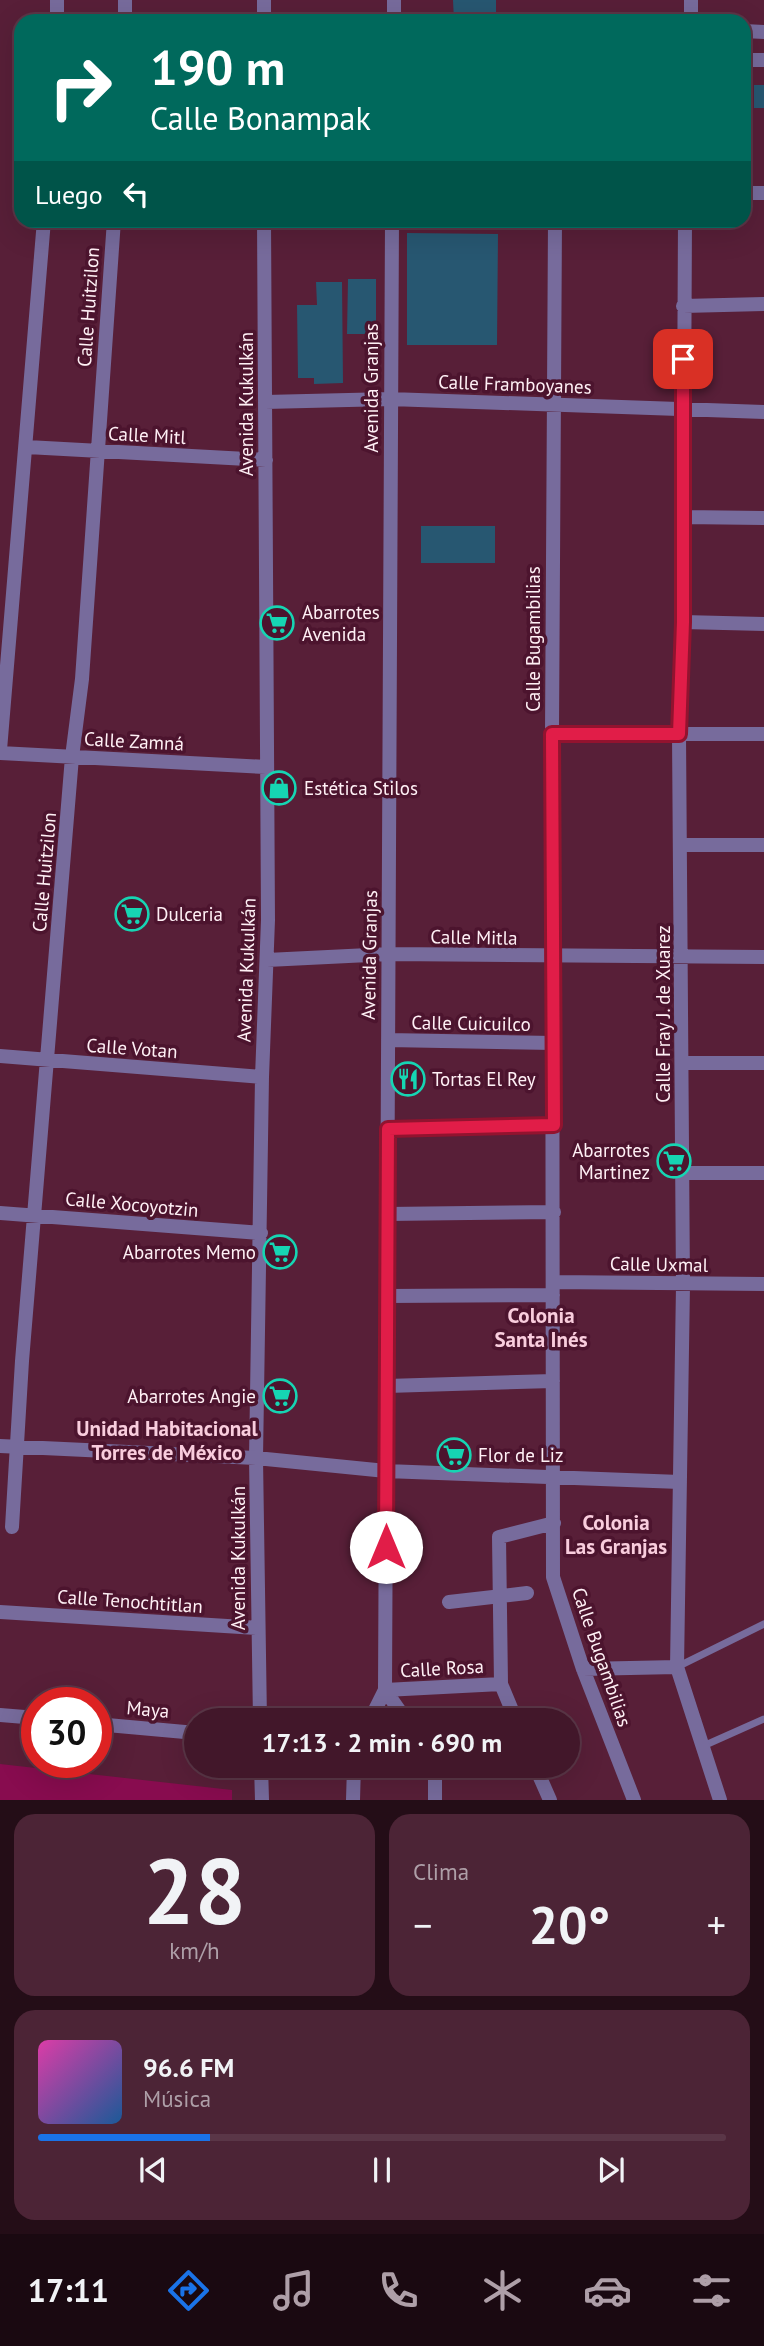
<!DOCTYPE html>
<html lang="es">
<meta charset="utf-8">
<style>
:root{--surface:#42172a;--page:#4c2436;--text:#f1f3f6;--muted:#ae9fa8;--line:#5a3647;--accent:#1a73e8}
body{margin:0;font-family:"PT Sans",sans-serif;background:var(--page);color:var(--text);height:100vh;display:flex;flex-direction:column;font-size:26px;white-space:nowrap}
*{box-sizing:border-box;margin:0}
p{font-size:23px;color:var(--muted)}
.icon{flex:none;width:38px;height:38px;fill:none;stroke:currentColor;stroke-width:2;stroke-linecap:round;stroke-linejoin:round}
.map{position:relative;height:1800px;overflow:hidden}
.drawer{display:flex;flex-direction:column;gap:14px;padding:14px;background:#240d17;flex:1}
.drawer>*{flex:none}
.top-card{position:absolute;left:14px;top:14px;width:737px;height:214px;border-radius:21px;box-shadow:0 7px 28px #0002,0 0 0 2px var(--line);background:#00695c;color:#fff;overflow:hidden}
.speed{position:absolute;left:21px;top:1687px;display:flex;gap:14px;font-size:35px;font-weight:700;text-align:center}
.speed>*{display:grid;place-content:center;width:91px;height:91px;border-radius:50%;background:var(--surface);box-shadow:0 7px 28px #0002,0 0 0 2px var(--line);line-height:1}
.speed .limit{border:10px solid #d22;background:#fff;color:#111}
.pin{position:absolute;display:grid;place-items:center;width:60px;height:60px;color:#fff;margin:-30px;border-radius:14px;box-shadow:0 4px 10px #0006}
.me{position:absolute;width:77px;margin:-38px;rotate:0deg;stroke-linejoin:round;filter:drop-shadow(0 0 5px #0008)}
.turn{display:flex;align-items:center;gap:24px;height:147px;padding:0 21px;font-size:32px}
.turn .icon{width:91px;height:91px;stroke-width:2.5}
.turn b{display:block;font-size:49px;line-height:60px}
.then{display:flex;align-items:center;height:66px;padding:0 21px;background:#0003;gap:14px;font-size:26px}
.big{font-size:52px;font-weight:600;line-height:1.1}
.drawer .card{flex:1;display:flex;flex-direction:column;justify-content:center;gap:10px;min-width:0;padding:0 24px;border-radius:21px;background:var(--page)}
.drawer .dial{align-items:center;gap:0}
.dial b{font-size:91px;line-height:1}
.song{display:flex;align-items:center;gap:21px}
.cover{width:84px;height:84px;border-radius:10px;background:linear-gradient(135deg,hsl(320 70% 55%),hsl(210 70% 35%))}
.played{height:7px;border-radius:4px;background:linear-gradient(90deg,var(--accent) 25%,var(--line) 25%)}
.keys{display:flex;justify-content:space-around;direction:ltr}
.heat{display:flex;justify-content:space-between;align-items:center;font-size:38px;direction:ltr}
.drawer .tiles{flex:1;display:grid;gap:14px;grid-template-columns:1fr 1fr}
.card:last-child{grid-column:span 2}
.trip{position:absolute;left:184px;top:1708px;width:396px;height:70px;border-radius:35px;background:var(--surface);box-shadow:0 7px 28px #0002,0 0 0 2px var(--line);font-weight:600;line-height:70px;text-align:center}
.tabs{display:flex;height:112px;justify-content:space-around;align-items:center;background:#1a0911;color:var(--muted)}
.tabs .icon{width:49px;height:49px}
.tabs .on{color:var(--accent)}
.tabs b{font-size:32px;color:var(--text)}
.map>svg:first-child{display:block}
</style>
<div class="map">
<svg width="764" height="1800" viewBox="0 0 764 1800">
<rect width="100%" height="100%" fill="#581f38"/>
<path fill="#880c4f" d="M0 1764 232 1790V1800H0Z"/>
<path fill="#275771" d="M453 0H496V21H454Z
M754 85H764V108H754Z
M407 233 498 234 497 345H407Z
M348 279H376V334H347Z
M316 282H342L343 383 314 384V378H298L297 305H317Z
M421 526H495V563H421Z"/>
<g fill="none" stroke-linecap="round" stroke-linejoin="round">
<path stroke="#776b9c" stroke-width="7" d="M677 1667 764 1624
M701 1747 764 1719"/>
<path stroke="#776b9c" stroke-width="14" d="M264 0V21
M57 21V0
M125 21V0
M394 21V0
M691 21V0
M744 31 764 32
M744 60H764
M744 193H764
M555 220 552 734 553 1577 583 1669 634 1800
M685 220 683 622 679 734 683 1285 677 1667 720 1800
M683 306 764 304
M265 402 390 399 764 412
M27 447 266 460
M683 517 764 518
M683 622 764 624
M552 734H764
M0 750 44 220
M0 753 266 767
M681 845H764
M267 960 389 954 764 957
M388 1040 554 1043
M0 1056 262 1077
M683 1063H764
M388 1129 554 1125
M681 1173H764
M0 1213 261 1233
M387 1214 554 1212
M553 1282 764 1284
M387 1296 553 1295
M387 1386 553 1381
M0 1446 256 1458 386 1471 680 1482
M12 1527 22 1361 72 757 82 679 114 220
M449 1602 527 1593
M0 1612 258 1628
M583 1669 677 1667
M385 1690 501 1684
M385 1690 406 1720
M0 1715 37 1718
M260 1720 256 1458 262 1077 268 920 264 220
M370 1720 385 1690 392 220
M516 1720 501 1684 499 1537 554 1523
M96 1724 196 1733
M261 1766 262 1800
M435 1766V1800
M535 1766 550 1800
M353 1800 354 1766"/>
</g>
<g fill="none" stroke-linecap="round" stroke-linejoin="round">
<defs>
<path id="route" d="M386 1547 388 1129 554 1125 552 734H679L683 622V359"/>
</defs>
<use href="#route" stroke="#92132f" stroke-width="18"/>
<use href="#route" stroke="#e11d48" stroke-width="12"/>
</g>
<defs>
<symbol id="supermarket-ring" viewBox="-11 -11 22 22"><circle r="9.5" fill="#4c142e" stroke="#16d5b3" stroke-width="1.5"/><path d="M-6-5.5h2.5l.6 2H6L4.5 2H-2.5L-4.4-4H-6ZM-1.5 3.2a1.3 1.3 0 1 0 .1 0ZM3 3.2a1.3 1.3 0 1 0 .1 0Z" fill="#16d5b3"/></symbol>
<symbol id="shop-ring" viewBox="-11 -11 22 22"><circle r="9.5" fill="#4c142e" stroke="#16d5b3" stroke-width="1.5"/><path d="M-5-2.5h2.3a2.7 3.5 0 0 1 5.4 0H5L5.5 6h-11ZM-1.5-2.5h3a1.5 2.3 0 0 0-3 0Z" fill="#16d5b3"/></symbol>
<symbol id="restaurant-ring" viewBox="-11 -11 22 22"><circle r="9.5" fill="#4c142e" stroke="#16d5b3" stroke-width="1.5"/><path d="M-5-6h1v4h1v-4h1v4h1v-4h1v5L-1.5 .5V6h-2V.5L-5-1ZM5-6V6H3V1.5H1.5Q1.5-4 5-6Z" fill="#16d5b3"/></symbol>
</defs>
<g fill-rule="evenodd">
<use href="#supermarket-ring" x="258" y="604" width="38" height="38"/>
<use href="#shop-ring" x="260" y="769" width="38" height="38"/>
<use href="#supermarket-ring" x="113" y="895" width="38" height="38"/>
<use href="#restaurant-ring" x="389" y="1060" width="38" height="38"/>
<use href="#supermarket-ring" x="655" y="1142" width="38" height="38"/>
<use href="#supermarket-ring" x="261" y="1233" width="38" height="38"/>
<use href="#supermarket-ring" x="261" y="1377" width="38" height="38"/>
<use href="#supermarket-ring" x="435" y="1436" width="38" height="38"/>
</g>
<g text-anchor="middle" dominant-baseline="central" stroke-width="7" stroke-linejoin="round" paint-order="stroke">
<g font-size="19" fill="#fff0f5" stroke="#4c142e">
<text transform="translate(88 307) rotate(-86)">Calle Huitzilon</text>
<text transform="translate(515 384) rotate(2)">Calle Framboyanes</text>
<text transform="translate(371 388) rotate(-90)">Avenida Granjas</text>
<text transform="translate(246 404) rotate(-90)">Avenida Kukulkán</text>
<text transform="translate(147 435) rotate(3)">Calle Mitl</text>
<text transform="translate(533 639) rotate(-90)">Calle Bugambilias</text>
<text transform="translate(134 741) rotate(3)">Calle Zamná</text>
<text transform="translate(44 872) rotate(-85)">Calle Huitzilon</text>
<text transform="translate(474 937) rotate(1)">Calle Mitla</text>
<text transform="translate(369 955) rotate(-89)">Avenida Granjas</text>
<text transform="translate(246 970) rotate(-88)">Avenida Kukulkán</text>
<text transform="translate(663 1014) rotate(-90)">Calle Fray J. de Xuarez</text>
<text transform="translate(471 1023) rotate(1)">Calle Cuicuilco</text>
<text transform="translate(132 1048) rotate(4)">Calle Votan</text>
<text transform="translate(132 1204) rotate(5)">Calle Xocoyotzin</text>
<text transform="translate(659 1264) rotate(1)">Calle Uxmal</text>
<text transform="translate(238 1558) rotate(-90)">Avenida Kukulkán</text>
<text transform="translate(130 1601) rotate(4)">Calle Tenochtitlan</text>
<text transform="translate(602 1657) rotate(71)">Calle Bugambilias</text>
<text transform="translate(442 1668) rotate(-3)">Calle Rosa</text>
<text transform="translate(148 1709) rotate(5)">Maya</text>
</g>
<g font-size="19" fill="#fff0f5" stroke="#4c142e" text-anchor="start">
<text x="302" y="612">Abarrotes<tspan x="302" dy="22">Avenida</tspan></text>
<text x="304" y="788">Estética Stilos</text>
<text x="156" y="914">Dulceria</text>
<text x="432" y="1079">Tortas El Rey</text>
<text x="650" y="1150" text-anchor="end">Abarrotes<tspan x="650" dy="22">Martinez</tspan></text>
<text x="256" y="1252" text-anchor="end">Abarrotes Memo</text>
<text x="256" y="1396" text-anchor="end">Abarrotes Angie</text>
<text x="478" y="1455">Flor de Liz</text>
</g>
<g font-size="21" font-weight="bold" fill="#f9cddd" stroke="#4c142e">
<text x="541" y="1315">Colonia<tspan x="541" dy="24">Santa Inés</tspan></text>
<text x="167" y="1428">Unidad Habitacional<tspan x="167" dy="24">Torres de México</tspan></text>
<text x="616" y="1522">Colonia<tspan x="616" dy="24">Las Granjas</tspan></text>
</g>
</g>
</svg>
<div class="speed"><div class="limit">30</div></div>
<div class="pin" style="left:683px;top:359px;background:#d93025"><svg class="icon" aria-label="arrive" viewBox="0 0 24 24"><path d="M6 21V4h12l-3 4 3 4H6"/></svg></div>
<svg class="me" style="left:386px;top:1547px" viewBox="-20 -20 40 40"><circle r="19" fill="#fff"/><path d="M0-13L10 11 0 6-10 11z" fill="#e11d48"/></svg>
<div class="trip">17:13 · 2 min · 690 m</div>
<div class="top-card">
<div class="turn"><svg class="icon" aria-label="right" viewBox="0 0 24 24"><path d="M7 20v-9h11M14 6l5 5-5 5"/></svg><div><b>190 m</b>Calle Bonampak</div></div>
<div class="then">Luego<svg class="icon" aria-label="left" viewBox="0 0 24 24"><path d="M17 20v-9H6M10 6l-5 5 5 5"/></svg></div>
</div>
</div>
<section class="drawer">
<div class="tiles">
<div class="card dial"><b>28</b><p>km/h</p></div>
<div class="card"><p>Clima</p>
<div class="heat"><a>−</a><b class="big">20°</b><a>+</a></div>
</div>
<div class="card">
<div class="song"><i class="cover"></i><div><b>96.6 FM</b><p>Música</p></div></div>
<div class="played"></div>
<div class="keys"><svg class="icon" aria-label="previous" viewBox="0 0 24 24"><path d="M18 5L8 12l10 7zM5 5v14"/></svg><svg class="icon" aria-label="pause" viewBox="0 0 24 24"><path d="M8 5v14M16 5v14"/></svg><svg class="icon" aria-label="next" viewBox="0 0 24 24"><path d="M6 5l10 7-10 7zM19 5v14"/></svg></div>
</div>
</div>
</section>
<nav class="tabs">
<b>17:11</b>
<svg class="icon on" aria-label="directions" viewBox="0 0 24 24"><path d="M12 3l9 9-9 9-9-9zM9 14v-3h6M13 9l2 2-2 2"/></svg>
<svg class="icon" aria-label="music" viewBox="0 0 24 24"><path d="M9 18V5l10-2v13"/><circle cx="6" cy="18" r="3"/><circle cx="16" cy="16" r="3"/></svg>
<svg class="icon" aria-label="phone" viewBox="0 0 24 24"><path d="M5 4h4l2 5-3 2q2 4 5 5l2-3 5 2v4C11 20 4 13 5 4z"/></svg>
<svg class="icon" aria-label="climate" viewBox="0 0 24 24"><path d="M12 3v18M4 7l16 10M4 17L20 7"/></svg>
<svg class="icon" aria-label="car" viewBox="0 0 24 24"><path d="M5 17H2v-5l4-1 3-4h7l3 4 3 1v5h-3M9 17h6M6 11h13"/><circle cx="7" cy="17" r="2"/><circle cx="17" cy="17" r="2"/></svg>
<svg class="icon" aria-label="filters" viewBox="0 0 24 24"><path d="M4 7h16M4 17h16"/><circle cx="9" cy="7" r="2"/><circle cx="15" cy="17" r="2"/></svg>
</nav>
